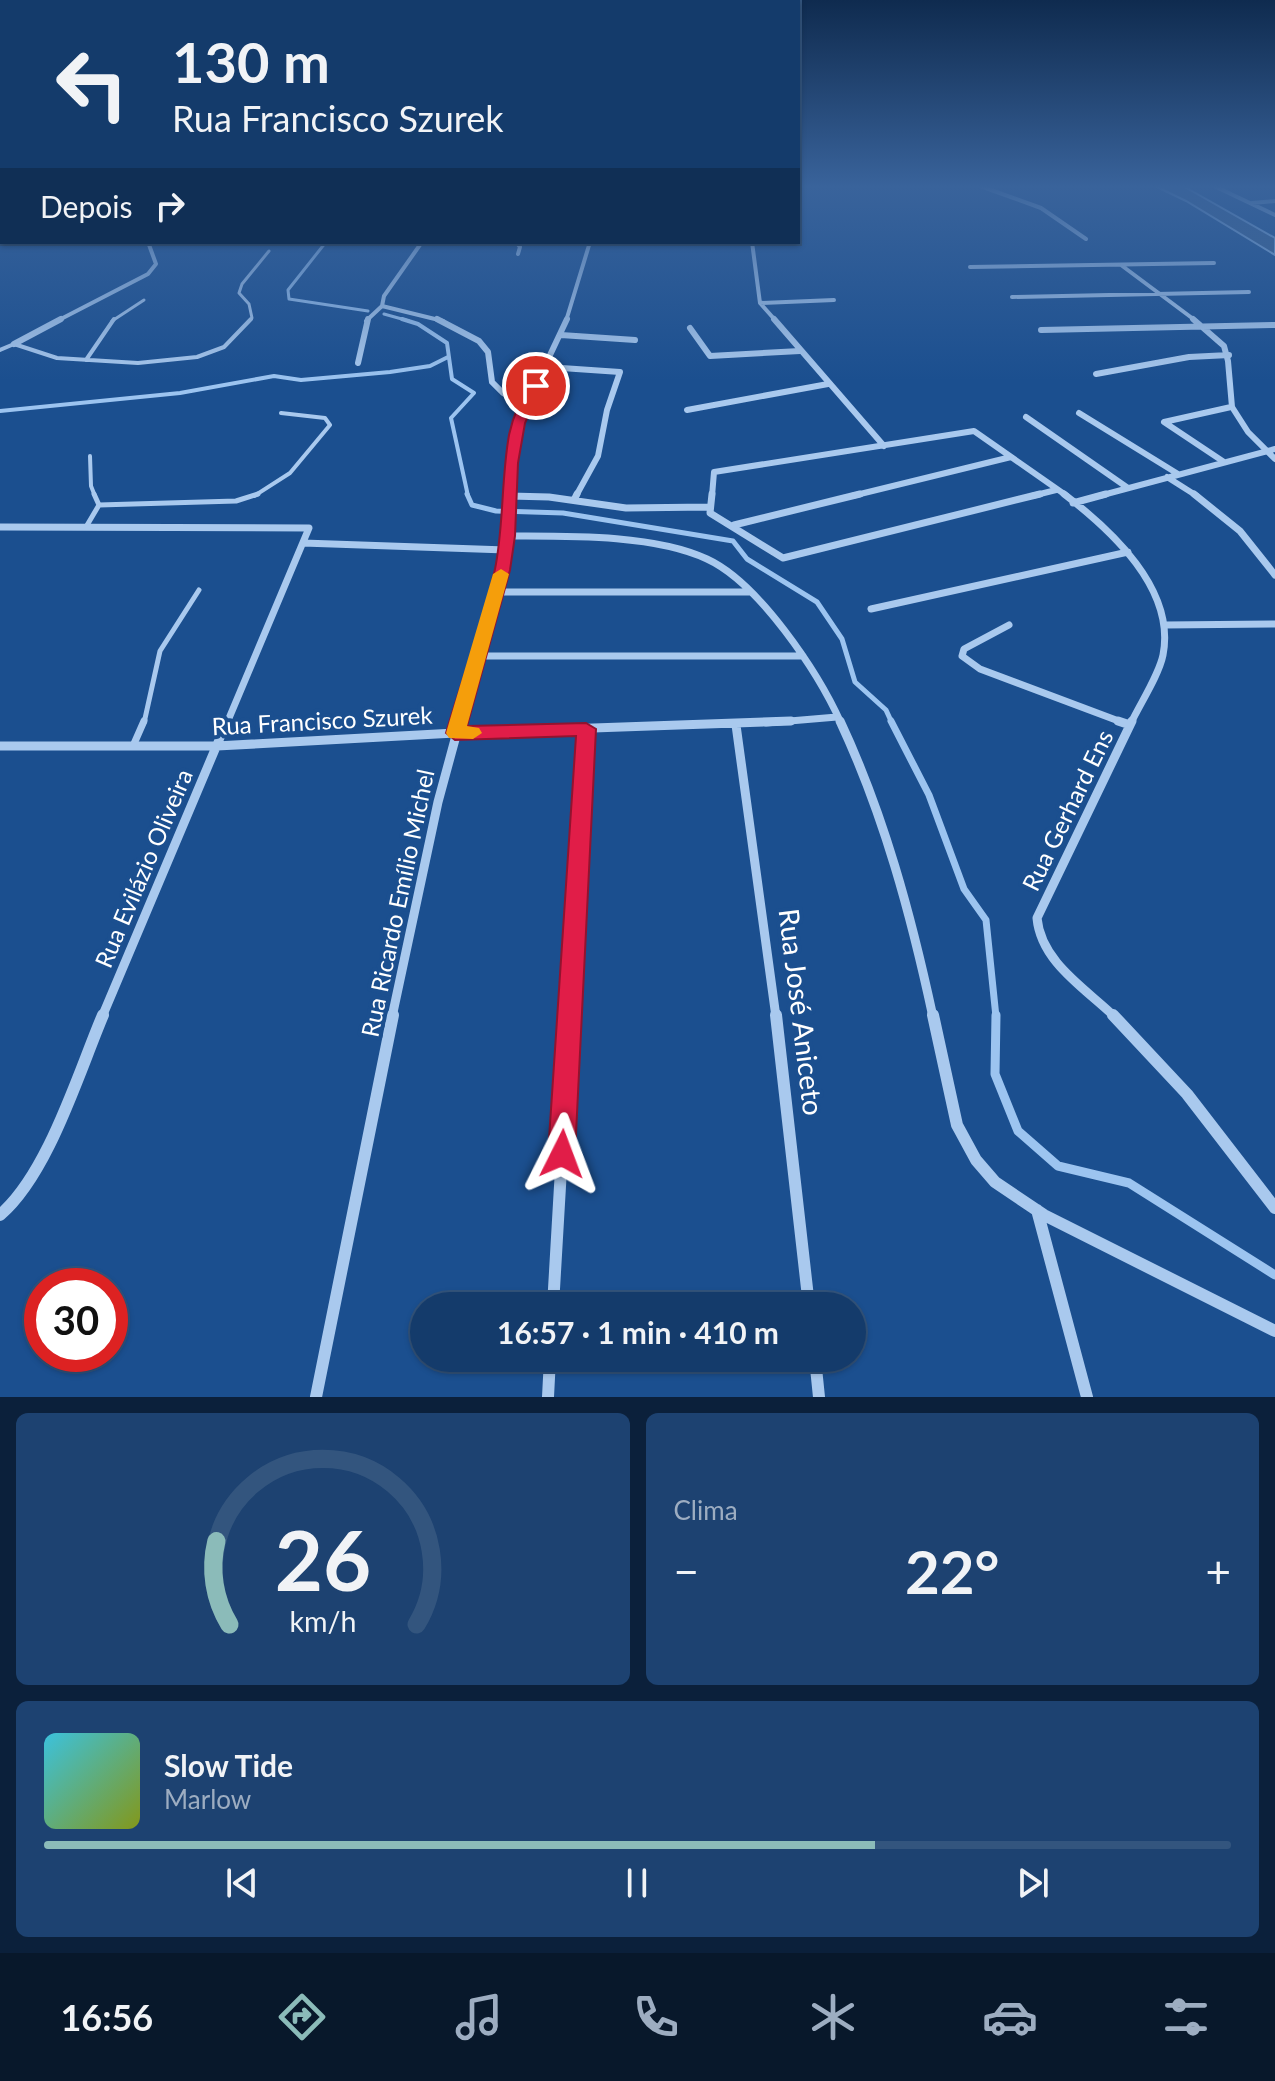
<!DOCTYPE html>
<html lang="pt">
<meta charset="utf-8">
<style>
:root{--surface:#143b6b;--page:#1d4271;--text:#f1f3f6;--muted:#9dadc1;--line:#33557e;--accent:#8bbbb9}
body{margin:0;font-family:Lato,sans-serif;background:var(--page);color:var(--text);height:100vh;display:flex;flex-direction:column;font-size:30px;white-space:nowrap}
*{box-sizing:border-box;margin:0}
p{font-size:26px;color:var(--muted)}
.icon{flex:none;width:44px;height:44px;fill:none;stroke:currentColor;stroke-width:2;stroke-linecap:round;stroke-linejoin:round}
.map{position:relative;height:1397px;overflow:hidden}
.panel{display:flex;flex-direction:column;gap:16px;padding:16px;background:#0b203b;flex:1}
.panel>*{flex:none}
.top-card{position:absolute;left:0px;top:0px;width:800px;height:244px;box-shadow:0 2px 6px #0004,0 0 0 2px var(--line);background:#143b6b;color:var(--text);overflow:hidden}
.speed{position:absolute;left:24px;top:1268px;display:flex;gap:16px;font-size:40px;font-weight:700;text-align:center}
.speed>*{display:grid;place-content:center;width:104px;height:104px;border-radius:50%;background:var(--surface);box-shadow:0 2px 6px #0004,0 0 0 2px var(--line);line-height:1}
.speed .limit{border:12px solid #d22;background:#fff;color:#111}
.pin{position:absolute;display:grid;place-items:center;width:68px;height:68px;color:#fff;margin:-34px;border:4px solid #fff;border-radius:50%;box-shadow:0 2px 8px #0007}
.me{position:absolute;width:88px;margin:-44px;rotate:3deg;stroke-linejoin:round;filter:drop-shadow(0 0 6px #0008)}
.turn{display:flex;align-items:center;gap:28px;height:168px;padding:0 40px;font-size:36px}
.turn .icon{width:104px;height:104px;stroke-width:2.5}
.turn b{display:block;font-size:56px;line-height:68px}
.then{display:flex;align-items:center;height:76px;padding:0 40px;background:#0003;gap:16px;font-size:30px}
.big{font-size:60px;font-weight:700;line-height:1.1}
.panel .tile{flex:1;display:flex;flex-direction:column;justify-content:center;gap:12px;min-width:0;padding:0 28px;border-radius:12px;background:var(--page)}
.panel .dial{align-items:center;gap:0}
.dial svg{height:208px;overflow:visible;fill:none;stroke:var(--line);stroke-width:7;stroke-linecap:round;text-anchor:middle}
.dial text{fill:var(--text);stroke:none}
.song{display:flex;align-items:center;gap:24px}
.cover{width:96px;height:96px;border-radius:12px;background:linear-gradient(135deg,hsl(190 70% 55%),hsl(70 70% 35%))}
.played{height:8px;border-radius:4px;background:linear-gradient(90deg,var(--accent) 70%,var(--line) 70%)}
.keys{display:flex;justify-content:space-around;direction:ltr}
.heat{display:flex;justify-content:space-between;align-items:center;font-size:44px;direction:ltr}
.panel .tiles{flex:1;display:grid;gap:16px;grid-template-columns:1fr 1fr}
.tile:last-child{grid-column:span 2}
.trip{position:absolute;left:410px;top:1292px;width:456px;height:80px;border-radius:40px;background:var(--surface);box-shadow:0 2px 6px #0004,0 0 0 2px var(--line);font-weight:700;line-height:80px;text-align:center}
.tabs{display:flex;height:128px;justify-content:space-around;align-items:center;background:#08182b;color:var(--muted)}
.tabs .icon{width:56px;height:56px}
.tabs .current{color:var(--accent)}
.tabs b{font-size:36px;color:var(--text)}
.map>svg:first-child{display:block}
</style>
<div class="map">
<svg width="1275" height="1397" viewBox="0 0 1275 1397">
<rect width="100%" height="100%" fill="#1b4f8f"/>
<path fill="#3c6290" stroke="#9cc4f0" stroke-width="2" d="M1155 186H1183L1275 238V255L1186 201Z"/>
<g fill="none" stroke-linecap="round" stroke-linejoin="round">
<path stroke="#9cc4f0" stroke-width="3" d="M326 242 288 290 289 299 368 311
M384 314 409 321"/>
<path stroke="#9cc4f0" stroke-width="4" d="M402 319 418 324 447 343 452 379 474 393 451 418 468 496
M0 411 180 393 274 376 301 380 390 372 430 366 448 357"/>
<path stroke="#9cc4f0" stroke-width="5" d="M467 494 472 505 496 511 563 513 733 541 747 559 817 602 842 639 855 682 886 710 892 723"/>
<path stroke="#9cc4f0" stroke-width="7" d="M891 721 929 795 964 889 986 920 996 1017"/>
<path stroke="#9cc4f0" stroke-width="9" d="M996 1015 995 1074 1018 1131 1058 1166 1129 1183 1275 1275"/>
<path stroke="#a9c9ee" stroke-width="3" d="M112 321 144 300
M249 321 252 318 249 304 239 293 242 284 269 251"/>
<path stroke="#a9c9ee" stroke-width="4" d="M0 350 14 344 57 358 138 363 197 357 224 347 251 319
M86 360 114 319
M90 456 91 486 95 496
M254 496 290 473 330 425 325 418 281 413"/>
<path stroke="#a9c9ee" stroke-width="5" d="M94 494 99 505
M86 527 99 505 236 501 258 494
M144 723 160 651 199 590"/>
<path stroke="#a9c9ee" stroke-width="7" d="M133 746 144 721"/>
<path stroke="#a9c9ee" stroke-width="4" d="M980 186 1041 208 1086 239
M1214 186 1275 215
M1252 203 1275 201
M516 242 520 247 518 254
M752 242 760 303 776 321
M1121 265 1196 321
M970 267 1214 263
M1012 297 1249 292
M760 303 834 300
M382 306 443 321
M57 321 148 274 156 264 148 242
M366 321 382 306 384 296 422 242
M566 321 590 242"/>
<path stroke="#a9c9ee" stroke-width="6" d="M437 319 479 341 488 352 492 382 503 393 525 406
M774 319 884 446
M1193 319 1224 346 1228 361 1232 407 1248 432 1275 459
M690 328 710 356 800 351
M1041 330 1275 325
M561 335 635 340
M14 344 61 319
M358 363 368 319
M547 367 620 372 607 410 598 456 576 496
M1096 374 1189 357 1229 355
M687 410 828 384
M1079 413 1178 474
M1026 417 1128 488
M1224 462 1164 422 1231 407
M1167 477 1197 496
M510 496 511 463 518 423 567 319
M712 496 714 472 974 431 1067 496
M852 496 1011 457
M1032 496 1056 490
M1099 496 1275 449"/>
<path stroke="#a9c9ee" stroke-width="7" d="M712 494 710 513 783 558 1040 494
M1064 494C1111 530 1176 589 1163 655 1159 675 1140 704 1131 723
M1194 494 1240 531 1275 575
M510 496 549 497 626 508 708 507
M574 500 577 494
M1073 503 1106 494
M734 525 860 494
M0 527 309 528 227 723
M508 536C566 536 654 534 707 559 759 583 818 672 841 723
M303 543 506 550
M498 592H749
M871 609 1128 552
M1009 625 964 649 962 656 980 669 1124 723
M1165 625 1275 624
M479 656H803
M460 723C481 647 506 573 510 494
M766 723 837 717"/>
<path stroke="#a9c9ee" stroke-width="9" d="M840 721C884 815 911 915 933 1017
M1118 721 1130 725
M736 725 776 1017
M0 746H217L455 733 791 721
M102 1017 227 721
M392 1017 438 802 460 721
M570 1017 586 729
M1115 1017C1085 988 1041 962 1037 918L1132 721"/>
<path stroke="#a9c9ee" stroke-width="12" d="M776 1015 809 1306
M933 1015 957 1125 976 1160 995 1182 1044 1215 1275 1331
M1113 1015 1187 1094 1275 1208
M1037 1210 1087 1397
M0 1215C48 1174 78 1074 103 1015
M553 1306 570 1015
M815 1358 819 1397
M316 1397 393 1015
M548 1397 550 1358"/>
<path stroke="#d6e6fa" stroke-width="16" d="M0 212 2 211"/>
</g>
<linearGradient id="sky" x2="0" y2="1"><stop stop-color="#0f2b4f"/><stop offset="0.49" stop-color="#39639b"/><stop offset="1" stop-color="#39639b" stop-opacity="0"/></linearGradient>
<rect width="1275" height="381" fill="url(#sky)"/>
<path fill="#e11d48" stroke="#92132f" stroke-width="2" d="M536 383 542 386 525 423 518 463 515 536 510 570 467 726 586 723 596 729 575 1154 571 1164 562 1167 552 1164 548 1154 576 736 455 740 446 733C462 679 483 624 495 569 504 525 501 480 509 435 512 421 522 389 536 383Z"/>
<path fill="#f59e0b" d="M501 569 509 574 467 726 479 728 482 733 473 739 449 738 446 733 493 574Z"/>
<g text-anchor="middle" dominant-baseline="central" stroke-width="8" stroke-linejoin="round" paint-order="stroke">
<g font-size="24" fill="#fff" stroke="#1b4f8f">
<text transform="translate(322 720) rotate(-3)">Rua Francisco Szurek</text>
<text transform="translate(1067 810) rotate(-64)">Rua Gerhard Ens</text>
<text transform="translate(143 868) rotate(-67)">Rua Evilázio Oliveira</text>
<text transform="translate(397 903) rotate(-78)">Rua Ricardo Emílio Michel</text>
</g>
<g font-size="28" fill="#fff" stroke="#1b4f8f">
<text transform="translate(802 1012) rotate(83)">Rua José Aniceto</text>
</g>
</g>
</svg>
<div class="speed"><div class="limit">30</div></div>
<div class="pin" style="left:536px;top:386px;background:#d93025"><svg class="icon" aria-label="arrive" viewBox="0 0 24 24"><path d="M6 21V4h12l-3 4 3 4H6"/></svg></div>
<svg class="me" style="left:562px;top:1154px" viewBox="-20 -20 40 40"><path d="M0-17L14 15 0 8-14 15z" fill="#e11d48" stroke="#fff" stroke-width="4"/></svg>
<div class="trip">16:57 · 1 min · 410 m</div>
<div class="top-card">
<div class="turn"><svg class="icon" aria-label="left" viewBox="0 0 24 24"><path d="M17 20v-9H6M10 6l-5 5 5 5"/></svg><div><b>130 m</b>Rua Francisco Szurek</div></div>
<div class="then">Depois<svg class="icon" aria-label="right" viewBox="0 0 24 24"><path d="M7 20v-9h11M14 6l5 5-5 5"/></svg></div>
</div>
</div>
<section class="panel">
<div class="tiles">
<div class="tile dial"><svg viewBox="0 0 100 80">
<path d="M14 69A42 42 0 1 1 86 69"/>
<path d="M14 69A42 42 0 0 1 9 37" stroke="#8bbbb9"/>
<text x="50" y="56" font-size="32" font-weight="700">26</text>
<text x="50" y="72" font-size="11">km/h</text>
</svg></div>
<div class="tile"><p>Clima</p>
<div class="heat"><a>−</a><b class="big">22°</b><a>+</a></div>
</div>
<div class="tile">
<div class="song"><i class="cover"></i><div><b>Slow Tide</b><p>Marlow</p></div></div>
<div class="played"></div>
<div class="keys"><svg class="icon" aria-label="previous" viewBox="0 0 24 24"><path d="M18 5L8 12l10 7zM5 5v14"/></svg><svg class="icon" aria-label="pause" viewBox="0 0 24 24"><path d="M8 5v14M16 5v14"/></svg><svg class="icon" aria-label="next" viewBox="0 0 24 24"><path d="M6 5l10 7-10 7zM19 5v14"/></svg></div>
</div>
</div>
</section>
<nav class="tabs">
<b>16:56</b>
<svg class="icon current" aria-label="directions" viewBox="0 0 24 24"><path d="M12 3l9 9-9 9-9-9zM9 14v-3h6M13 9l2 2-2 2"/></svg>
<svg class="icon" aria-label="music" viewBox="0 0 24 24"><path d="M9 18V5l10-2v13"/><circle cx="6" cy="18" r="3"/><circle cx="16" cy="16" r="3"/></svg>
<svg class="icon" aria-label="phone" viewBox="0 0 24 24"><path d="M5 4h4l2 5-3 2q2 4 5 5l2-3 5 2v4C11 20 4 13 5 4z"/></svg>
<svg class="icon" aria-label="climate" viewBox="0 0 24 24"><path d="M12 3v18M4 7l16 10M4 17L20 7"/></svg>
<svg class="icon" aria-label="car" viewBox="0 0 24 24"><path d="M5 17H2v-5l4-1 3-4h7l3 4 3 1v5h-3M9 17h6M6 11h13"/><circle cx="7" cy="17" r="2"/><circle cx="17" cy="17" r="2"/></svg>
<svg class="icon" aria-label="filters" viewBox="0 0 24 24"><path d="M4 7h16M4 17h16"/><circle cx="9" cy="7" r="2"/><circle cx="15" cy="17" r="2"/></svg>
</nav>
